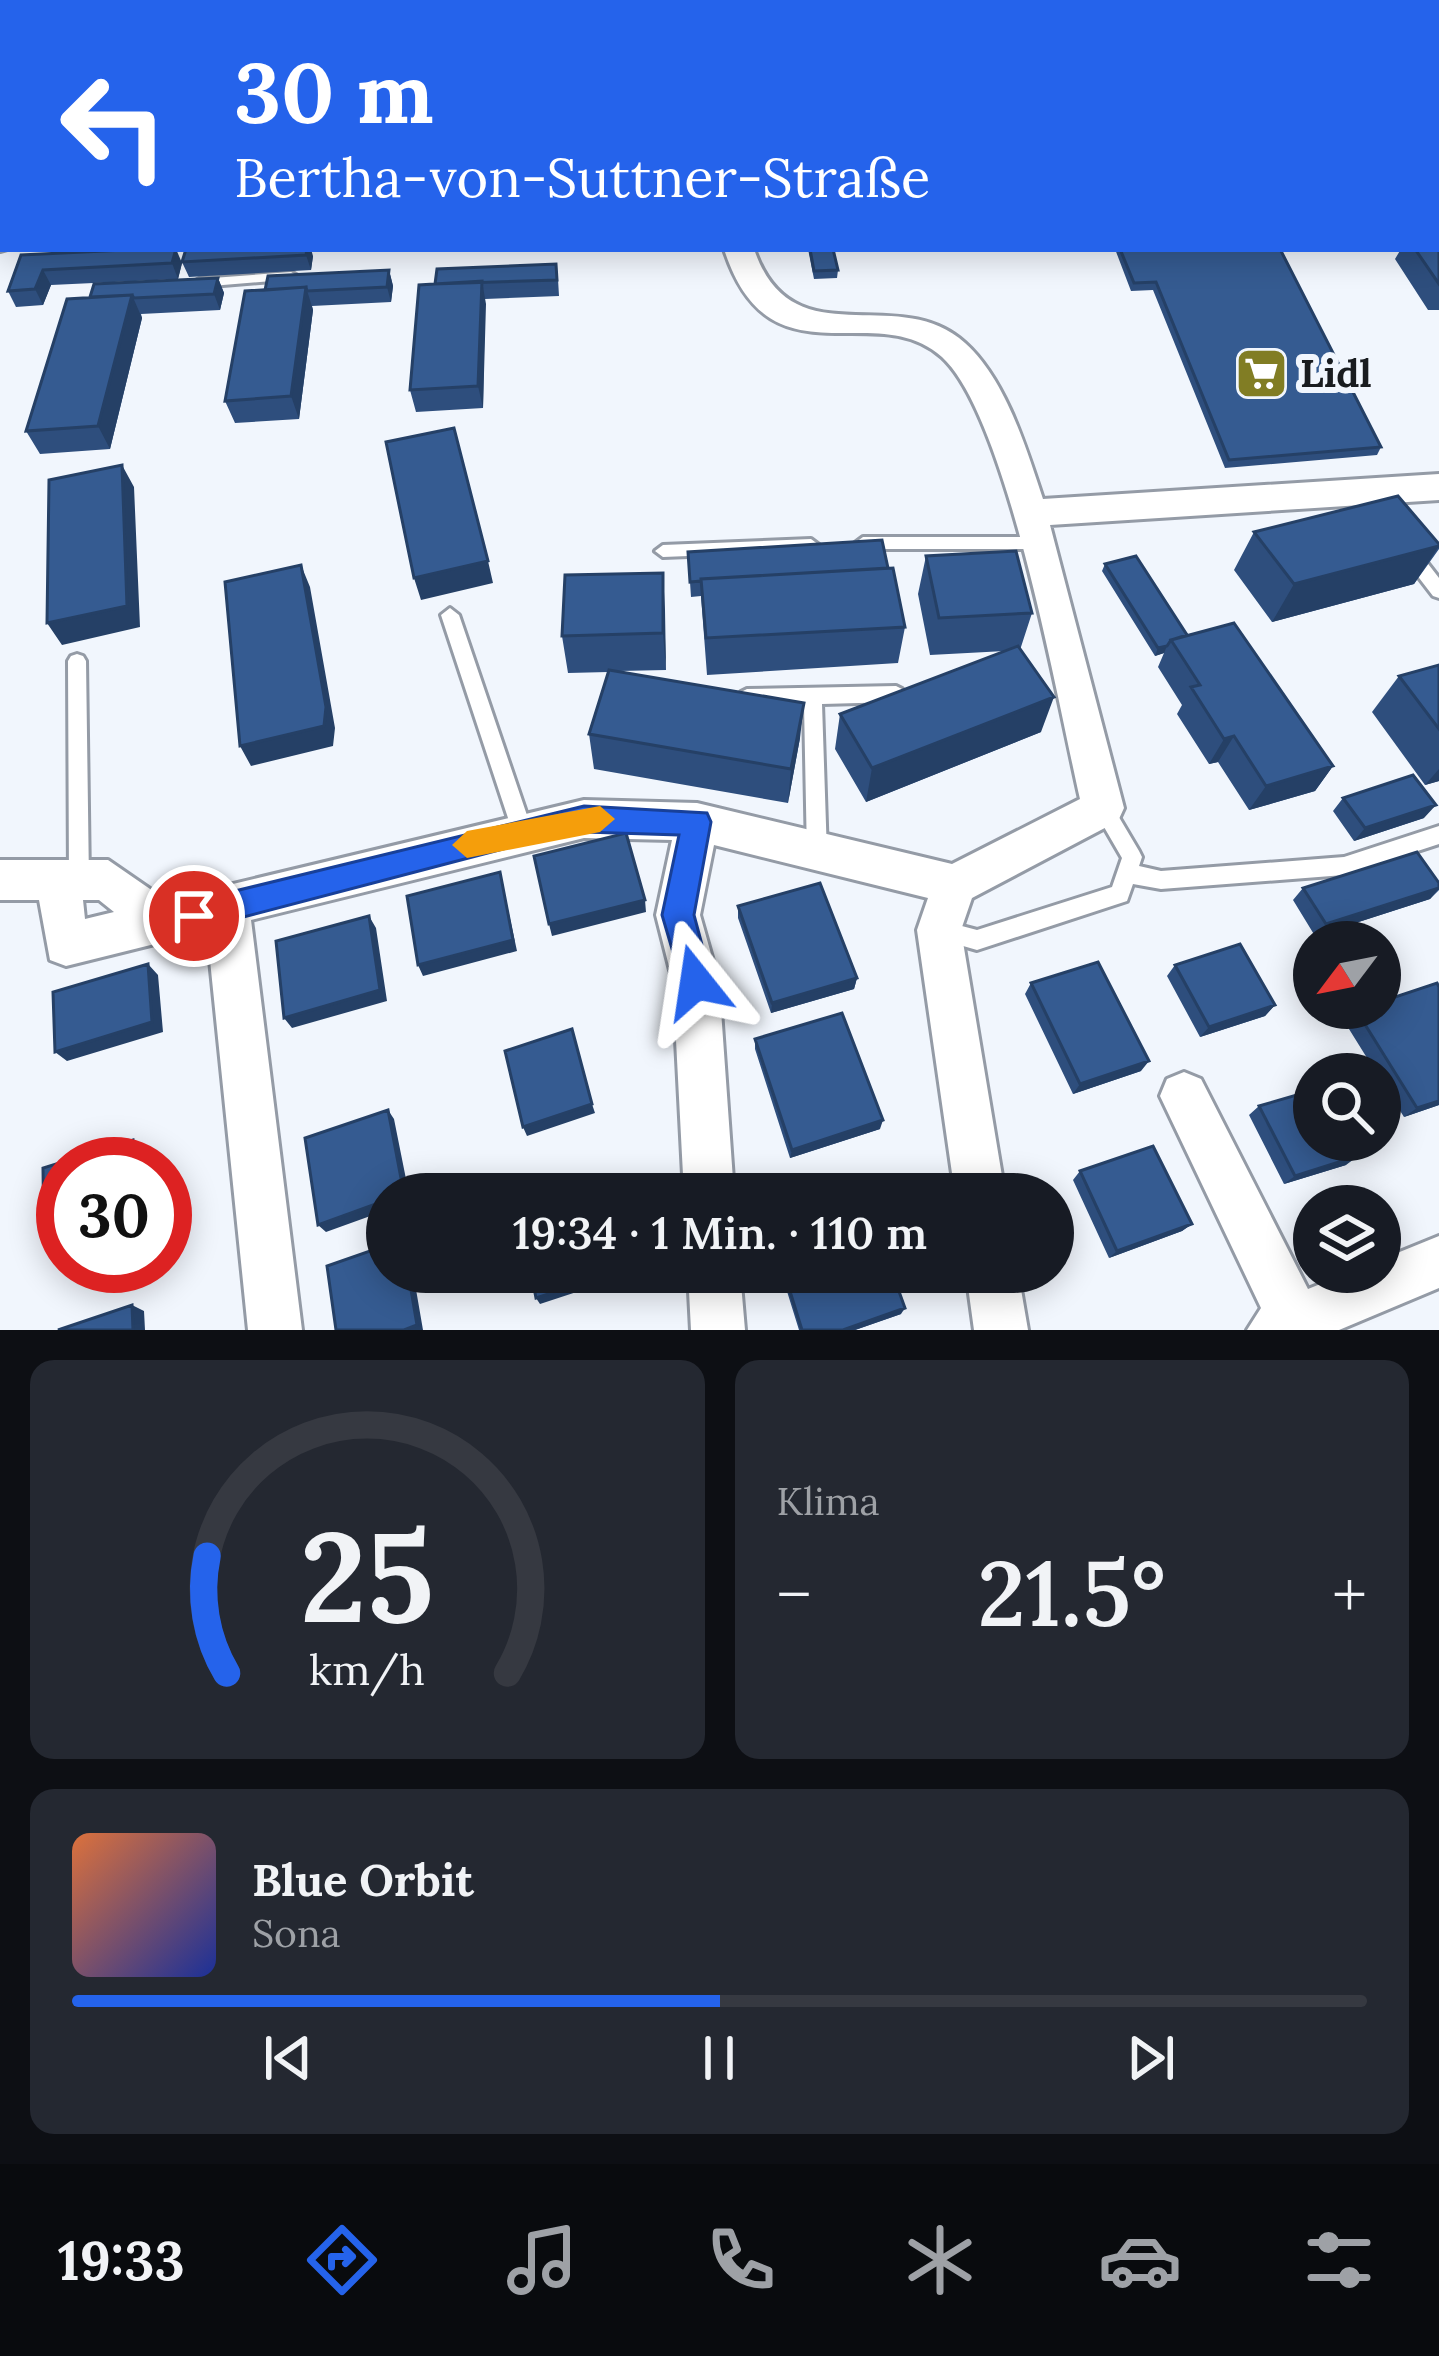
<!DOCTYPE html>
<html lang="de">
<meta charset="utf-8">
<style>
:root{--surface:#171b24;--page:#242831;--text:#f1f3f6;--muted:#9ea1a6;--line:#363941;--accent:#2563eb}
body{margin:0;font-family:Lora,serif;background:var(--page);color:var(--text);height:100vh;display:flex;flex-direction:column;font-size:45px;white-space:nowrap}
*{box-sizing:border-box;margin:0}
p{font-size:39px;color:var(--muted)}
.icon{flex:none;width:66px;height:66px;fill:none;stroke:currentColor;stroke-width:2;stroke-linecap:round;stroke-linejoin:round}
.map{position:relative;height:1330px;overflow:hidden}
.drawer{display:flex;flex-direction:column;gap:30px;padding:30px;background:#0d0f14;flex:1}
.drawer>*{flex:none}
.banner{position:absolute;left:0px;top:0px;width:1440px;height:252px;box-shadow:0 6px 30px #0003;background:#2563eb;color:#fff;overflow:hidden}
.needle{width:78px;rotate:238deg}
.fabs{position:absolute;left:1293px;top:921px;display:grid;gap:24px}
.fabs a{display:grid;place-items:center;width:108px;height:108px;border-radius:50%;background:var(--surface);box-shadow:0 6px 30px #0003;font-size:60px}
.speed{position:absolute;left:36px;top:1137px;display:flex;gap:24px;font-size:60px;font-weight:700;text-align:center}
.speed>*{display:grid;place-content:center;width:156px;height:156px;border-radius:50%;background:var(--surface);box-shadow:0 6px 30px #0003;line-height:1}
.speed .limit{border:18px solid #d22;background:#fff;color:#111}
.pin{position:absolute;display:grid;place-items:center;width:102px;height:102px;color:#fff;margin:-51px;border:6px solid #fff;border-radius:50%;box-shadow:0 3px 12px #0007}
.me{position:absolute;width:132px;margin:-66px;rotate:345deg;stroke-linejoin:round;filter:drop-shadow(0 0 9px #0008)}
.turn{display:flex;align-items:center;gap:42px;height:252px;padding:0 36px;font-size:54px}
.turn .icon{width:156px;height:156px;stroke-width:2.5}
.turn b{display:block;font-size:84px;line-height:102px}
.big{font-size:90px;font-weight:600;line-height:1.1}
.drawer .widget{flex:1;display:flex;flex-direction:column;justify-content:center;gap:18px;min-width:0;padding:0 42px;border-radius:24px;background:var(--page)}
.drawer .dial{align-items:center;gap:0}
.dial svg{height:312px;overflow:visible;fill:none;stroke:var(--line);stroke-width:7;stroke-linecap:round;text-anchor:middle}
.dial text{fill:var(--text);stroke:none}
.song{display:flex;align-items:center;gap:36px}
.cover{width:144px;height:144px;border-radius:18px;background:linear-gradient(135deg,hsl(20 70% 55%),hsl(230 70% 35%))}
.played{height:12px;border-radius:6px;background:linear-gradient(90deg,var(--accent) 50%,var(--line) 50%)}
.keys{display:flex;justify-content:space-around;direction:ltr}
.heat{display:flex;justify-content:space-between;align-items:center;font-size:66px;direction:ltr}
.drawer .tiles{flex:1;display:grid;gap:30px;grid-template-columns:1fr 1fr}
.widget:last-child{grid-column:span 2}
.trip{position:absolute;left:366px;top:1173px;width:708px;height:120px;border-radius:60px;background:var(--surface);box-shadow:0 6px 30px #0003;font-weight:600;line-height:120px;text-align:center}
.tabs{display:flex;height:192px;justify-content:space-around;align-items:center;background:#090b0e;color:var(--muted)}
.tabs .icon{width:84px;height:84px}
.tabs .active{color:var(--accent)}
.tabs b{font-size:54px;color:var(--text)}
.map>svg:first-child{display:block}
</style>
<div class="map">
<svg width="1439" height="1330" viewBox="0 0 1439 1330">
<rect width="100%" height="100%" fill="#f1f6fd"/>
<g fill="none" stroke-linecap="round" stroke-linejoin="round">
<defs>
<path id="service" d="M1078 0H1090L1092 3H1080Z
M1400 0H1412L1415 3H1403Z
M1437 38H1439V47H1437Z
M291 272 298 276 296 279 199 287 192 283 199 279Z
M863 537H1037L1045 543 1037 549H863L855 543Z
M811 539 819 545 811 551 663 557 655 551 663 545Z
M1409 546 1415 547 1439 578V598L1433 596 1403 557 1401 552Z
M450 608 459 615 532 830 529 836 522 839 515 836 512 830 441 615Z
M77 654 83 656 86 661 89 882 86 889 79 891 72 889 69 882 68 661 71 656Z
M896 686 902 689 905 694 902 699 896 702 822 704 827 855 824 861 817 864 810 861 807 855 804 705H747L741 702 738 697 741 692 747 689Z
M1103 799 1110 802 1139 851 1142 857 1139 866 1161 871 1344 857 1439 826V844L1344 875 1161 889 1133 884 1127 901 977 950 932 937 929 930 932 923 939 920 977 930 1112 887 1122 858 1093 808 1096 802Z"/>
<path id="minor" d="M724 249H754C792 361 897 281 965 343 1006 380 1026 448 1043 499L1439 474V500L1050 525 1124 808 1118 821 972 898 961 930 1005 1194H955L917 930 928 898 714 845 700 915 719 982 734 1194H684L673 982 656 915 672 840 584 838 251 920 302 1330H248L207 931 66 966 50 960 39 900H0V860H108L166 900 584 800 697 803 952 864 1080 799C1058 704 1008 417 942 357 874 296 769 389 724 249ZM83 900H99L114 912 85 919Z
M1184 1072 1201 1079 1308 1289 1350 1272H1380V1260L1439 1236V1288L1339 1330H1247L1261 1308 1160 1096 1167 1079Z
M688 1272H740L745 1330H691Z
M966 1272H1018L1028 1330H974Z"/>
<path id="primary" d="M1437 137H1439V163H1437Z
M3 222 7 249 0 251V223Z"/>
</defs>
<use href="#service" stroke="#949ba6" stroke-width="6"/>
<use href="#minor" stroke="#949ba6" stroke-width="6"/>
<use href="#primary" stroke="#949ba6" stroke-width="6"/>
<use href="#service" fill="#fff" fill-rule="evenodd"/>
<use href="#minor" fill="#fff" fill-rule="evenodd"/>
<use href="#primary" fill="#fff" fill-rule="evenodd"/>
</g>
<path fill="#2e4e7d" d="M1439 235V310H1428L1395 259 1401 249H1437Z
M186 249 313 256 311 270 189 277 182 262Z
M808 249H833L838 270 837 278 814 279Z
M1115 249H1280L1381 447 1377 455 1225 468 1153 290 1131 291Z
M21 255 182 263 178 279 51 285 43 305 16 307 8 291Z
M389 270 393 286 391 302 312 306 313 310 299 419 235 423 225 401 265 290Z
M218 278 224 293 220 310 141 314 142 318 110 449 40 454 26 431 90 297Z
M558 279 559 296 485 299 483 408 416 412 410 390 435 284Z
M1254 532 1439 544V549L1414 584 1272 622 1234 570Z
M688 552 888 568 905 627 898 663 707 675 701 596 691 597Z
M926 556 1032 613 1020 650 1041 732 866 802 835 749 840 714 1005 651 930 655 918 594Z
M1105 564 1333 766 1315 791 1249 810 1218 762 1209 764 1177 714 1182 705 1158 667 1164 653 1155 656 1102 571Z
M663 573 666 670 619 671 800 738 788 803 594 769 589 734 608 672 568 673 562 636Z
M1439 665V781L1425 785 1372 712 1399 676Z
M1343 798 1424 818 1354 841 1333 811Z
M1439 883V890L1430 899 1315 936 1293 900 1303 888Z
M738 906 857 978 854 989 771 1013 738 918Z
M1175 965 1275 1005 1265 1016 1200 1037 1167 976Z
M1031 983 1141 1071 1073 1094 1025 994Z
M1439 987V1105L1404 1117 1380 1079V1074H1377L1344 1021 1356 1010Z
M755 1039 880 1129 790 1158 755 1049Z
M1259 1106 1346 1165 1284 1184 1249 1115Z
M1080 1171 1192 1224 1182 1231 1109 1258 1073 1180Z
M781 1272H892L901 1314 855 1330H799Z"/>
<path fill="#254066" d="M3 77V116L0 110V84Z
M176 249 182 263 178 279 172 263Z
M307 249H311L313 256 311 270 306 255Z
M43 270 51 285 43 305 35 289Z
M389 270 393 286 391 302 387 287Z
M218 278 224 293 220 310 214 294Z
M482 281 486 304 483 408 478 386Z
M306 287 313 310 299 419 291 396Z
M132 295 142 318 110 449 98 426Z
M122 465 134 487 140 627 62 645 47 623Z
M1439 546 1414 584 1272 622 1294 584Z
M488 561 493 583 421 600 414 578Z
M301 565 310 587 335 728 333 746 251 766 240 746Z
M663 573 665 610 666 670 663 633Z
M1167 646 1164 653 1155 656 1158 648Z
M1054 697 1041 732 866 802 872 768Z
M804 703 800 738 788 803 791 769Z
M1234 736 1218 762 1209 764 1224 739Z
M1333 766 1315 791 1249 810 1266 786Z
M1439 769V781L1425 785Z
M1436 805 1424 818 1354 841 1365 828Z
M500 872 517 951 423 976 418 965Z
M1439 888 1430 899 1315 936 1326 924Z
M645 900 646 912 552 936 549 924Z
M369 916 376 928 387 1001 292 1028 284 1018Z
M148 964 158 975 163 1032 67 1061 55 1052Z
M857 978 854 989 771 1013 772 1003Z
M1275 1005 1265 1016 1200 1037 1209 1027Z
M1149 1061 1141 1071 1073 1094 1080 1084Z
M1439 1101V1105L1404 1117 1417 1108Z
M592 1104 595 1113 527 1136 523 1127Z
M388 1110 394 1119 409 1194H404Z
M883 1120 880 1129 790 1158 792 1150Z
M133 1140 145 1148 146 1164H135Z
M1358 1156 1346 1165 1284 1184 1295 1176Z
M387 1200V1210L326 1232 318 1225Z
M1192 1224 1182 1231 1109 1258 1117 1251Z
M63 1236V1247L57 1249 44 1242Z
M408 1272H413L423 1330H404Z
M608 1272 610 1281 540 1304 536 1298Z
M132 1305 144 1311 145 1330H133Z
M905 1308 901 1314 855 1330H843Z"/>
<path fill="#355b91" stroke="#254066" stroke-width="3" d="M395 0H594L595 3H395Z
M1145 0H1328L1330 3H1146Z
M3 56V77L0 84V57Z
M1437 235H1439V284L1415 249H1437Z
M146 249H176L172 263 43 270 35 289 8 291 21 255Z
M186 249H307L306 255 182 262Z
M810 249H833L838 270 814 271Z
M1120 249H1280L1381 447 1229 460 1156 282 1134 283Z
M556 264 557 280 435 284 437 269Z
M389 270 387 287 307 291 306 287 265 290 268 276Z
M218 278 214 294 134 298 132 295 90 297 94 284Z
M482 281 478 386 410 390 419 285Z
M306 287 291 396 225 401 245 291Z
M132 295 98 426 26 431 67 299Z
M454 428 488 561 414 578 386 442Z
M122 465 127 606 47 623 49 480Z
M1398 496 1439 544V546L1294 584 1254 532Z
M882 540 888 568 701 579V581L690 582 688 552Z
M1016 551 1032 613 939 618 926 556Z
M1136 556 1187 635 1171 640 1167 646 1158 648 1105 564Z
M301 565 326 707 324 726 240 746 225 582Z
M893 568 905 627 706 638 701 579Z
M663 573V633L562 636 565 575Z
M1234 623 1333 766 1266 786 1234 736 1224 739 1191 687 1200 685 1171 640Z
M1018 646 1054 697 872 768 840 714Z
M1439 665V729L1399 676Z
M609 670 804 703 791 769 589 734Z
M1413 775 1436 805 1365 828 1343 798Z
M626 833 645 900 549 924 534 856Z
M1417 852 1439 883V888L1326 924 1303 888Z
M500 872 513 940 418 965 407 896Z
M820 883 857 978 772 1003 738 906Z
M369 916 380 990 284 1018 276 941Z
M1240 944 1275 1005 1209 1027 1175 965Z
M1098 962 1149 1061 1080 1084 1031 983Z
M148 964 152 1022 55 1052 53 992Z
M1437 983 1439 987V1101L1417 1108 1356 1010 1362 1008H1380V1002Z
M842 1013 883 1120 792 1150 755 1039Z
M572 1029 592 1104 523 1127 505 1051Z
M1314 1090V1140H1349L1358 1156 1295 1176 1259 1106Z
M388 1110 404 1194H387V1200L318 1225 305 1138Z
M133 1140 135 1164H63V1236L44 1242 43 1168Z
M1153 1146 1192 1224 1117 1251 1080 1171Z
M859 1181 864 1194H822Z
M387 1245V1272H408L417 1325 404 1330H336L327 1266Z
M531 1272H607L608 1275 536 1298Z
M784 1272H892L905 1308 843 1330H802Z
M132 1305 133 1330H58Z"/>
<path fill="#2563eb" stroke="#184099" stroke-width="3" d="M584 806 707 813 711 822 694 915 712 982 707 993 696 997 685 993 662 915 679 835 584 832 522 844 194 930 183 926 178 916 183 905 194 901Z"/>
<path fill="#f59e0b" d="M600 806 615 819 600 832 467 858 452 845 467 831Z"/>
<defs>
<symbol id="supermarket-square" viewBox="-11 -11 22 22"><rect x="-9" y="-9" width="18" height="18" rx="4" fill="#817d24" stroke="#f1f6fd"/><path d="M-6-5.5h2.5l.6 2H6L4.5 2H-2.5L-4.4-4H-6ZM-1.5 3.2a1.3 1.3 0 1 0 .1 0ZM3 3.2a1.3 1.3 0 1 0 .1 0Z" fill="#fff"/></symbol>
</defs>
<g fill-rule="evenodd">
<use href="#supermarket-square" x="1232" y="344" width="59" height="59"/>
</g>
<g text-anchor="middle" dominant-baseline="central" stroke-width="12" stroke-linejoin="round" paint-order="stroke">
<g font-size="39" font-weight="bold" fill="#191c1f" stroke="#f1f6fd" text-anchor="start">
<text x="1300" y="373">Lidl</text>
</g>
</g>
</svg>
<div class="fabs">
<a><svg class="needle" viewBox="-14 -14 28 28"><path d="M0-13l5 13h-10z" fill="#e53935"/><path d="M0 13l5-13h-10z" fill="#9ea1a6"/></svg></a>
<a><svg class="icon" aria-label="search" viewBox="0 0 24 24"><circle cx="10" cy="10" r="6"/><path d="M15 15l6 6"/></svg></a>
<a><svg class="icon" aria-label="layers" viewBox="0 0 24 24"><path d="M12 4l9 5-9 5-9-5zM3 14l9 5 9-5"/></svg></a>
</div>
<div class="speed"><div class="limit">30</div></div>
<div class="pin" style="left:194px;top:916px;background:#d93025"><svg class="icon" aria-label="arrive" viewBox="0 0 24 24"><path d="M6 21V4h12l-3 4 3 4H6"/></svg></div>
<svg class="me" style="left:696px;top:982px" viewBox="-20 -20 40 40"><path d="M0-17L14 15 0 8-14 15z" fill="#2563eb" stroke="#fff" stroke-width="4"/></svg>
<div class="trip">19:34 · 1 Min. · 110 m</div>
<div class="banner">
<div class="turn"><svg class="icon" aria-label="left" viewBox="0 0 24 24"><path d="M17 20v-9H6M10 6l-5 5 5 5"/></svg><div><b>30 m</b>Bertha-von-Suttner-Straße</div></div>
</div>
</div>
<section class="drawer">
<div class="tiles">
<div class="widget dial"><svg viewBox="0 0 100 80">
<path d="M14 69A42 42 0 1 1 86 69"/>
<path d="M14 69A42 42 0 0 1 9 39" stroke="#2563eb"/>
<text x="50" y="56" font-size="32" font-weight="700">25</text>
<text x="50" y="72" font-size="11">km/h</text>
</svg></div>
<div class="widget"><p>Klima</p>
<div class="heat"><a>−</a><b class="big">21.5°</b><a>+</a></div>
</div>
<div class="widget">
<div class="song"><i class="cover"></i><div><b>Blue Orbit</b><p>Sona</p></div></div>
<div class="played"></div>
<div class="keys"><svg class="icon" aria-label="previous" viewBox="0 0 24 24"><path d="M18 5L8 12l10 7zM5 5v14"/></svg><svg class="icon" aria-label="pause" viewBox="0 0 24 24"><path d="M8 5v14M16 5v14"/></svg><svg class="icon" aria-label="next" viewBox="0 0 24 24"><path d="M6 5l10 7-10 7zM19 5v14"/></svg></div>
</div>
</div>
</section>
<nav class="tabs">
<b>19:33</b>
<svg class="icon active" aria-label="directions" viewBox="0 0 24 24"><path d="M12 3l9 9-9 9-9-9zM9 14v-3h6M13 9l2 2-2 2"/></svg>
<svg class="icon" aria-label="music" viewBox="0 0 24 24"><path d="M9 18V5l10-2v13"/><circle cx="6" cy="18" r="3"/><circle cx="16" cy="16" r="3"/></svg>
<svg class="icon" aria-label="phone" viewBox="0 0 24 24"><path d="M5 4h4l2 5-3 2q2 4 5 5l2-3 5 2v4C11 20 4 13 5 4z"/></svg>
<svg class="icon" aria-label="climate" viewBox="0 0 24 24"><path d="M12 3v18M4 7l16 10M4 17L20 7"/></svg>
<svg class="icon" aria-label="car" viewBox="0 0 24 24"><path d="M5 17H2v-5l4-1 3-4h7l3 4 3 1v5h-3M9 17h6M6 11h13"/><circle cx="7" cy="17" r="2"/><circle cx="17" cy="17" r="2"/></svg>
<svg class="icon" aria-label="filters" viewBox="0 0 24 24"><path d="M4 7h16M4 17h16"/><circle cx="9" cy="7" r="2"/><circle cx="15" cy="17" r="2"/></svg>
</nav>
